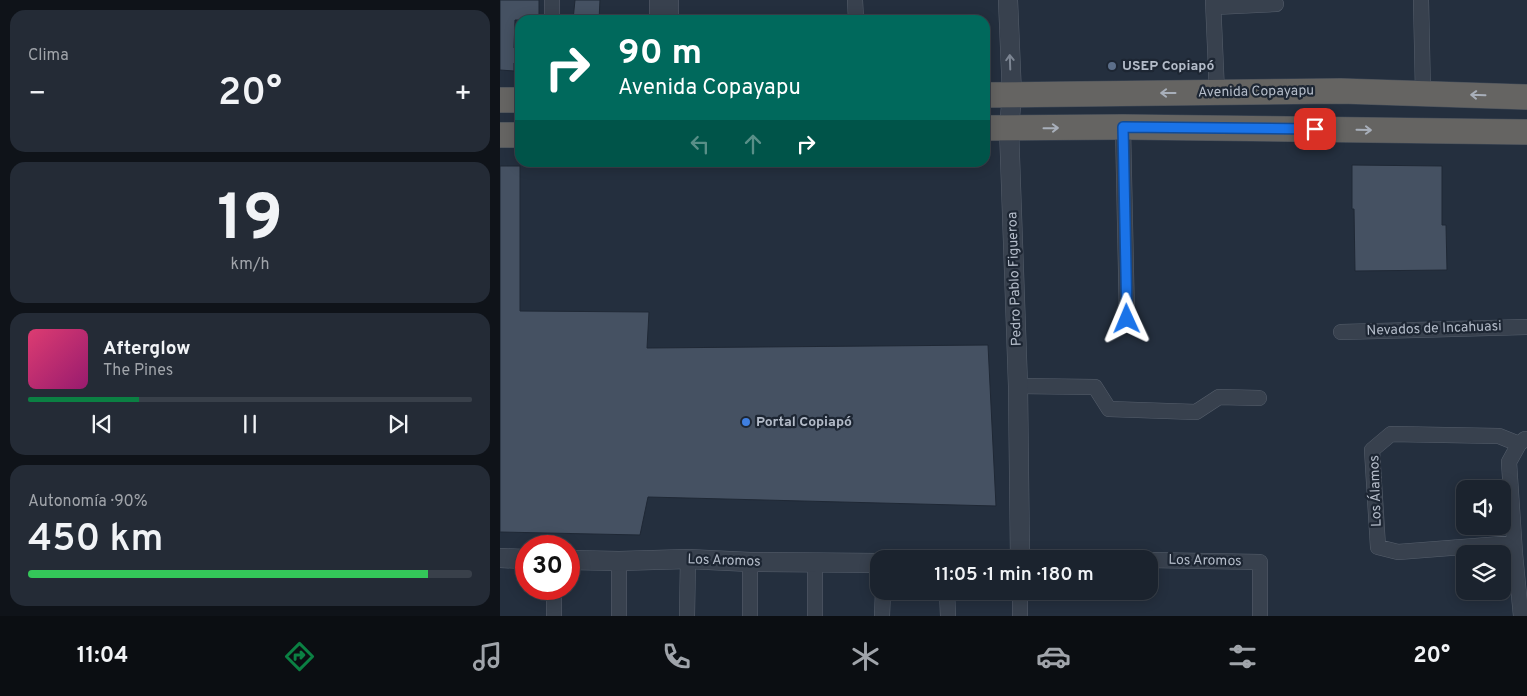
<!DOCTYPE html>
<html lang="es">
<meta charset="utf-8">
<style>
:root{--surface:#1b232e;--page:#242b36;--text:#f1f3f6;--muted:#a0a4aa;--line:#39404a;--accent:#0b8043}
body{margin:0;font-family:Overpass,sans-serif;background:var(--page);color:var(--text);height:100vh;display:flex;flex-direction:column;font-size:19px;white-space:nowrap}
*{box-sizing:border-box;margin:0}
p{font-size:16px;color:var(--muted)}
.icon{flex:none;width:28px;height:28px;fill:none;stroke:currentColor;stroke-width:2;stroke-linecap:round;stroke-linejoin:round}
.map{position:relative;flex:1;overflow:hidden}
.drawer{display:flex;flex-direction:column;gap:10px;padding:10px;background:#0f1319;width:500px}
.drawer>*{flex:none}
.guide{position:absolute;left:15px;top:15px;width:475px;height:152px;border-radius:15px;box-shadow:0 2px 12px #0003,0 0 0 1px var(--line);background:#00695c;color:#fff;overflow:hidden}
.buttons{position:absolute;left:956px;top:480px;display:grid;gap:10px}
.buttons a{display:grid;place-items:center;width:55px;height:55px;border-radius:10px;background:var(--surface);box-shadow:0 2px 12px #0003,0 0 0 1px var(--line);font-size:25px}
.speed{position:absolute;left:15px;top:535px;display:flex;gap:10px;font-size:25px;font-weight:700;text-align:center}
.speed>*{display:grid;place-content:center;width:65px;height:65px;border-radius:50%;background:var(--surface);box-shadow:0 2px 12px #0003,0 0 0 1px var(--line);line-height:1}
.speed .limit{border:8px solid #d22;background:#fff;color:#111}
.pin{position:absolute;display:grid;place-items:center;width:42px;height:42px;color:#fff;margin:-21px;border-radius:10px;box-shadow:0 2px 8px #0006}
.me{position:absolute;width:55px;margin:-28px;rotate:359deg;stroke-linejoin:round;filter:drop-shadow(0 0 4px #0008)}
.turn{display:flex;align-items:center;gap:18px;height:105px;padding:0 20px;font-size:22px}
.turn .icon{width:65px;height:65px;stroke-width:2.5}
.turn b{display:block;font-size:35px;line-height:42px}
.lanes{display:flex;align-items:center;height:48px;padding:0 20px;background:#0003;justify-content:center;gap:25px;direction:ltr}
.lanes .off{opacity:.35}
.big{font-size:38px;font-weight:600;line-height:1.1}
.drawer .card{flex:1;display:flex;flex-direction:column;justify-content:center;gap:8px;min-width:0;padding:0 18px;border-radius:15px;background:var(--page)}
.drawer .dial{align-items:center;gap:0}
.dial b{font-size:65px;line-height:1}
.song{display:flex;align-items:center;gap:15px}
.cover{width:60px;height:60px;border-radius:8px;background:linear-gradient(135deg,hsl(340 70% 55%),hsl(320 70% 35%))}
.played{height:5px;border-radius:2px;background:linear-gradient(90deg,var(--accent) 25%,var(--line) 25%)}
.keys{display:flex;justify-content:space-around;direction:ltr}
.heat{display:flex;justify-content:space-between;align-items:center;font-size:28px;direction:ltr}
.charge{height:8px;border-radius:4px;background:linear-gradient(90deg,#34c759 90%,var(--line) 0)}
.trip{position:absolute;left:370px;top:550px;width:288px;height:50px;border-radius:15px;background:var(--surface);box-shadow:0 2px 12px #0003,0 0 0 1px var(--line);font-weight:600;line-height:50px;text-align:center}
.dock{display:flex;height:80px;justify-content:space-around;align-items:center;background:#0b0e12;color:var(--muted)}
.dock .icon{width:35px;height:35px}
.dock .active{color:var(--accent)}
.dock b{font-size:22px;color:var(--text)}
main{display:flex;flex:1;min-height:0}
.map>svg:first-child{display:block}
</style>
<main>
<section class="drawer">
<div class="card"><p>Clima</p>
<div class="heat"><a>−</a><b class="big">20°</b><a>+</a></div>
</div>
<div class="card dial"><b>19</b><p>km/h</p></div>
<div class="card">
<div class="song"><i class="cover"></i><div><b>Afterglow</b><p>The Pines</p></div></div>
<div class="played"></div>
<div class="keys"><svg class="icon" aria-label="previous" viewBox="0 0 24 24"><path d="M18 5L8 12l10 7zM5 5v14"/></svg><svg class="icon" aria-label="pause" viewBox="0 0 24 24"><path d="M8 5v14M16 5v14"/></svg><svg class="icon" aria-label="next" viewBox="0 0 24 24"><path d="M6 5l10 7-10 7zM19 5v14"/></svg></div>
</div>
<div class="card"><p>Autonomía · 90%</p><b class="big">450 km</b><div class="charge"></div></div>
</section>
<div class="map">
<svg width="1027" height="616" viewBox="0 0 1027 616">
<rect width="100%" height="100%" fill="#242f3e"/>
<path fill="#455162" stroke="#1f2835" d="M0 0H39V20H15L14 48 20 47V65L14 63V71L0 70Z
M75 0H100L99 20H73Z
M852 165 942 166V225H946L947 270 855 271 854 209H852Z
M0 166H20V311L149 312 147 348 488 345 496 506 148 497 140 535 0 532Z"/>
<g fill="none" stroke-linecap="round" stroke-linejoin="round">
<defs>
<path id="minor" d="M52 0V20
M157 0V20
M355 0 356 20
M713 0 717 93
M921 0 923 93
M714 7 776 4
M171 20V0
M623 127 627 319
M841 332 1027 327
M518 386 595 387 609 409 696 412 719 397 759 398
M1014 543 898 552 878 547 872 450 891 434 999 436 1019 444
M649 560 760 562V616
M119 561V616
M315 562V616
M54 589V616
M447 591 448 616
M520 591V616
M187 616 188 559
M250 616V562
M382 616 383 591
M1021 616 1015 554 1009 462 1019 444 1025 439"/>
<path id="tertiary" d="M508 0 512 95 509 128 518 386 520 559
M0 558 26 559
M69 560 119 561 188 559 250 562 379 563"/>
<path id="trunk" d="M485 95 841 91 1027 97
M0 100H20
M485 128 623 127 1027 132
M0 135H20"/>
</defs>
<use href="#minor" stroke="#565f6c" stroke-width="16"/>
<use href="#tertiary" stroke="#565f6c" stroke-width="20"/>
<use href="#trunk" stroke="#434c59" stroke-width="26"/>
<use href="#minor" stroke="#38414e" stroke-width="15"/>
<use href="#tertiary" stroke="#38414e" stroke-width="19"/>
<use href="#trunk" stroke="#656462" stroke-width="25"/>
</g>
<defs><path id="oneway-shaft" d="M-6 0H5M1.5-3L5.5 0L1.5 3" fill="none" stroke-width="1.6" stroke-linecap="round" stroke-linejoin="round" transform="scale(1.25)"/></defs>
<use stroke="#7c8592" href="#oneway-shaft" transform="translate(510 62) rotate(-92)"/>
<g stroke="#a8afba">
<use href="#oneway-shaft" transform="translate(668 93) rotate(180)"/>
<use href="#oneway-shaft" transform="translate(978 95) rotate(-178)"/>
<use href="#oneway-shaft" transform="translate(551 128) rotate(-1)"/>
<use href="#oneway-shaft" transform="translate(864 130) rotate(1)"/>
</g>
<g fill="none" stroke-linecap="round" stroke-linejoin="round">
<defs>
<path id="route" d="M627 319 623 127 815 129"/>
</defs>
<use href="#route" stroke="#114b97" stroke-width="12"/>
<use href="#route" stroke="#1a73e8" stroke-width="9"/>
</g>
<circle fill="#5c6f8a" stroke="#1d2633" stroke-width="2" cx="612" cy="66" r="5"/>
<circle fill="#3f7fe0" stroke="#1d2633" stroke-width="2" cx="246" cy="422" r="5"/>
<g text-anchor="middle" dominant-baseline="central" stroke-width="4.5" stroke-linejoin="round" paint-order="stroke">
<g font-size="14" font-weight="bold" fill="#b4bcc9" stroke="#1d2633" text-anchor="start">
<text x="622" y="66">USEP Copiapó</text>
<text x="256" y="422">Portal Copiapó</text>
</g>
<g font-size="14" fill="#b4bcc9" stroke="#1d2633">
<text transform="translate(756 92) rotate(-1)">Avenida Copayapu</text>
<text transform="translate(515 279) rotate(-92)">Pedro Pablo Figueroa</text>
<text transform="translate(934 329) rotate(-2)">Nevados de Incahuasi</text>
<text transform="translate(876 491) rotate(-92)">Los Álamos</text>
<text transform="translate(224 561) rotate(2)">Los Aromos</text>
<text transform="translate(705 561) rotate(1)">Los Aromos</text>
</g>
</g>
</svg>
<div class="buttons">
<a><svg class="icon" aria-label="sound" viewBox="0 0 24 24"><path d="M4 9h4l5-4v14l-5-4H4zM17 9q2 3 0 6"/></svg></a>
<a><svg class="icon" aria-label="layers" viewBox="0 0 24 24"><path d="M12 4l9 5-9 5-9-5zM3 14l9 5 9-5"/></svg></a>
</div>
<div class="speed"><div class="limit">30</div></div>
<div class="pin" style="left:815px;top:129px;background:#d93025"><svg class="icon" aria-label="arrive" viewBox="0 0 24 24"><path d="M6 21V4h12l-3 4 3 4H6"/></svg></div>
<svg class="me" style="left:627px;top:319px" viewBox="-20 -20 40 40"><path d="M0-17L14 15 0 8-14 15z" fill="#1a73e8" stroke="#fff" stroke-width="4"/></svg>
<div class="trip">11:05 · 1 min · 180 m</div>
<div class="guide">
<div class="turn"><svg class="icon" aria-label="right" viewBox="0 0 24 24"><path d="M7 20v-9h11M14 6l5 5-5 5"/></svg><div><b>90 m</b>Avenida Copayapu</div></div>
<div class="lanes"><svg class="icon off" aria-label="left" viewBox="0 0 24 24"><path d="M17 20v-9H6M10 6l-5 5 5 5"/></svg><svg class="icon off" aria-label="ahead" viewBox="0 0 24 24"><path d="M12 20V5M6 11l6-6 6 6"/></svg><svg class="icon" aria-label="right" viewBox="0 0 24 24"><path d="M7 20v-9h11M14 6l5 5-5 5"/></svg></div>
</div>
</div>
</main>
<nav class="dock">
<b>11:04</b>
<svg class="icon active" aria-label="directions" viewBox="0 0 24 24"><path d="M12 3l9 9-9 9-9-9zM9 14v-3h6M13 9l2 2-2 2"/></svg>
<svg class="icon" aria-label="music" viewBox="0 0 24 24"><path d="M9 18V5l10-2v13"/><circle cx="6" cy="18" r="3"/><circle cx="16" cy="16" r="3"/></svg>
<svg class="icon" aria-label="phone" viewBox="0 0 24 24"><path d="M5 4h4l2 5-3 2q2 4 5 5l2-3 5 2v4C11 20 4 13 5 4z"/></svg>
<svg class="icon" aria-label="climate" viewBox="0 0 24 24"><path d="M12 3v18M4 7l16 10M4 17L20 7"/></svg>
<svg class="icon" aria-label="car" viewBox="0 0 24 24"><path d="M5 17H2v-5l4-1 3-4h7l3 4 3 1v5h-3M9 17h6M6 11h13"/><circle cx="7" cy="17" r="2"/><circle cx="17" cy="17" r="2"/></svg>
<svg class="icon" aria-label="filters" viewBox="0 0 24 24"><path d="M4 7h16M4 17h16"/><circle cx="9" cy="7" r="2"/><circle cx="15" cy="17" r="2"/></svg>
<b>20°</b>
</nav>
